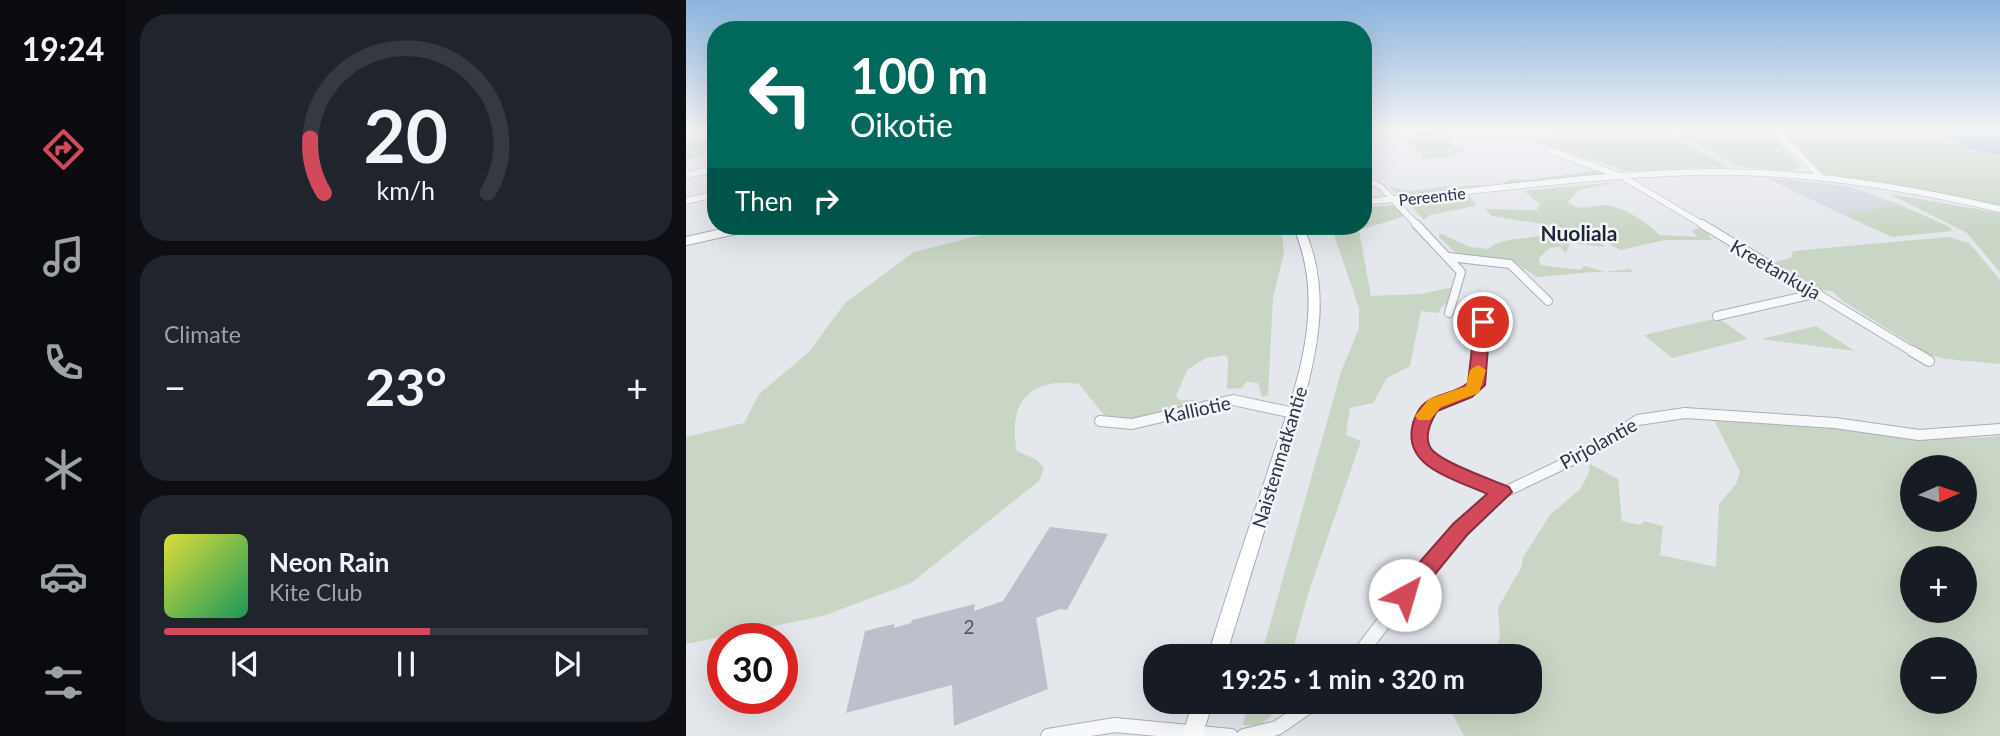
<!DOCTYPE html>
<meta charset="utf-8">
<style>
:root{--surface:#171b24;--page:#20242c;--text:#f1f3f6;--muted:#9ea1a6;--line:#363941;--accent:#d1495b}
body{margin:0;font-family:Lato,sans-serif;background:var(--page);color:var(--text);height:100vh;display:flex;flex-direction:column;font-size:26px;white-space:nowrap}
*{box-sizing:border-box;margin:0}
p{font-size:23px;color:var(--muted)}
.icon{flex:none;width:38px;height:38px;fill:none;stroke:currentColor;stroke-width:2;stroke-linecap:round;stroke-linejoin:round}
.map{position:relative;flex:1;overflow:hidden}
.sheet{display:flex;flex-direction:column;gap:14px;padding:14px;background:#0d0f14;width:560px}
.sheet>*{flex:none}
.hud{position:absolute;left:21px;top:21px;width:665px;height:214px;border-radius:28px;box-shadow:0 7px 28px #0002;background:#00695c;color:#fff;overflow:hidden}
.needle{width:46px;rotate:87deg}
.fabs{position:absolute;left:1214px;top:455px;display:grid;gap:14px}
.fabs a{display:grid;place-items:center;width:77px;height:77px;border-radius:50%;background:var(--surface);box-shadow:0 7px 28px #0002;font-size:35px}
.speed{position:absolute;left:21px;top:623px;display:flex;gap:14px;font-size:35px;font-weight:700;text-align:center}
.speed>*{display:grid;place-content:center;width:91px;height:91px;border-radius:50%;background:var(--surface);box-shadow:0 7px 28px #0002;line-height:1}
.speed .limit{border:10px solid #d22;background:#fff;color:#111}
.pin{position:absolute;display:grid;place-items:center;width:60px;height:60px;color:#fff;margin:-30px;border:4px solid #fff;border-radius:50%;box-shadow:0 2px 7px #0007}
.me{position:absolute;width:77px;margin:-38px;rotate:39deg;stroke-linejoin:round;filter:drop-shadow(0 0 5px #0008)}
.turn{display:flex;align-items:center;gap:24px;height:147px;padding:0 28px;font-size:32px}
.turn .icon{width:91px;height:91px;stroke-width:2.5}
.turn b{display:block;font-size:49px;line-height:60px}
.then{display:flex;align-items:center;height:66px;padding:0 28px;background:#0003;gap:14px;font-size:26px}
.big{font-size:52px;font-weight:700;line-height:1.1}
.sheet .tile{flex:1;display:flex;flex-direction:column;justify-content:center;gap:10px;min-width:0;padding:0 24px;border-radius:28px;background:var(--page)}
.sheet .dial{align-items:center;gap:0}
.dial svg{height:182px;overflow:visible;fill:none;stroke:var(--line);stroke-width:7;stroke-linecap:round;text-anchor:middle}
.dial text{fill:var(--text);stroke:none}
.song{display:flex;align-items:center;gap:21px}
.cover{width:84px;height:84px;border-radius:10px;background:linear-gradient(135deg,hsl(60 70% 55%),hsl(150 70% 35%))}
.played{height:7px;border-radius:4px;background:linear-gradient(90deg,var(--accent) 55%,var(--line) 55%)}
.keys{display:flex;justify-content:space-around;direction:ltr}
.heat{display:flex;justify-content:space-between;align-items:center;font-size:38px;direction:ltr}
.trip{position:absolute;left:457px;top:644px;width:399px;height:70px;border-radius:28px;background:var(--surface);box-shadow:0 7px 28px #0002;font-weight:700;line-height:70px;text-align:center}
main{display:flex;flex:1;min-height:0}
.tab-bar{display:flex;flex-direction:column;width:126px;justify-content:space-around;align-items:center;background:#090b0e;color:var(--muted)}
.tab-bar .icon{width:49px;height:49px}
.tab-bar .selected{color:var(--accent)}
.tab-bar b{font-size:32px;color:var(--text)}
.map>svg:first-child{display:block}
</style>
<main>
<nav class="tab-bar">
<b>19:24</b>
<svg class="icon selected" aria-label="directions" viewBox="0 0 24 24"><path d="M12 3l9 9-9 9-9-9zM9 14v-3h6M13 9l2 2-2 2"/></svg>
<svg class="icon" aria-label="music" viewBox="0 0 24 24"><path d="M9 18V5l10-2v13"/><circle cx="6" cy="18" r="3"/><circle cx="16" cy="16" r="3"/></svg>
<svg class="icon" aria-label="phone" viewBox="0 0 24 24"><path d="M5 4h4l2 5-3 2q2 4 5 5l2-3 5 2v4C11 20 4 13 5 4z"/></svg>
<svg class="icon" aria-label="climate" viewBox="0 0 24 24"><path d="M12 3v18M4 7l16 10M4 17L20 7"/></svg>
<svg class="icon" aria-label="car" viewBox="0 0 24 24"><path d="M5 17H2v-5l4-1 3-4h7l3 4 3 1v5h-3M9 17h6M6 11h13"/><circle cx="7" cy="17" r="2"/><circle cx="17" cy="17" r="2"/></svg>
<svg class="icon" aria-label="filters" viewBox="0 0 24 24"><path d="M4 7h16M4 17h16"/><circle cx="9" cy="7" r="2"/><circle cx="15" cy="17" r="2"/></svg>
</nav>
<section class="sheet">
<div class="tile dial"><svg viewBox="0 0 100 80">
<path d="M14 69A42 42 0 1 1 86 69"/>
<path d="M14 69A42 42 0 0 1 8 45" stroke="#d1495b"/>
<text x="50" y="56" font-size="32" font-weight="700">20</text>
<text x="50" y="72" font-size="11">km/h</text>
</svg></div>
<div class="tile"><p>Climate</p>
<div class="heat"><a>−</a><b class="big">23°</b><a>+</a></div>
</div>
<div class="tile">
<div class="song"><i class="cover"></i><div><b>Neon Rain</b><p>Kite Club</p></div></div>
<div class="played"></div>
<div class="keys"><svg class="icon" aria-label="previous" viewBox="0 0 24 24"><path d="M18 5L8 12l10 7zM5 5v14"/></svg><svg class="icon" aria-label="pause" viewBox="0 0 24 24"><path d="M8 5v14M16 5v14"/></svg><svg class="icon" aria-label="next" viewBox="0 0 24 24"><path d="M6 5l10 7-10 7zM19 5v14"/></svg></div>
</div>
</section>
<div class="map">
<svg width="1314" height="736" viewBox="0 0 1314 736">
<rect width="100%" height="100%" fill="#e4e7ec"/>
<path fill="#d2d6de" d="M1078 177 1166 187 1212 204 1158 215Z"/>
<path fill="#c9d6c5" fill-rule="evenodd" d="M754 129 765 137 767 145 780 149 755 159 747 157 736 160V155L713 136Z
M873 129H966L992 137 1041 167 940 171 849 142Z
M973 129H1081L1115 167 1104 171 1054 167 999 138Z
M1093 129H1259L1262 140 1284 149 1314 155V206L1138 174Z
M26 138 30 154 0 160V143Z
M918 170 925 175 720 196 711 194 704 187 725 191 760 186 813 185 825 179 842 180Z
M931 182 893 190 882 202C896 213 905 204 920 205 938 207 961 222 973 235L1012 237 1006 231 1012 228 1021 233 1026 240H979L935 250 907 236 920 247 884 243 880 253 874 247 864 248 853 258 854 265 894 270 899 266 919 272 943 269 947 272H907L851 277 830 263 772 255 753 237V234H756L784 247 802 249C821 232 856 245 869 226L806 216 799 209 851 210 854 204 838 191Z
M1204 194 1314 213V272L1281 233Z
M784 196 790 206 744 215 738 220 725 206 731 202Z
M1212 204 1264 227 1266 231 1206 237 1158 215Z
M704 205 711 207 720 216 673 230 685 296 734 294 768 287 763 302 754 308 753 313 735 311 724 366 701 378 687 403 664 408 660 435 675 441 623 591 605 656H575L655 372 673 328V308L645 226H677V208Z
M331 226H595L598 254 587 297 582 395 576 397 572 383 560 382 556 388 541 389 542 358 540 355 520 358 501 370 490 396 494 400H508V403L453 419 422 420 393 384C344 377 321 403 331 451L351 460 358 468 353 481 225 583 137 616 0 644V437L58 423 73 394 123 352 159 303 228 252Z
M1262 237 1283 243 1314 280V364L1259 359 1241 354 1157 301 1146 291 1135 290 1089 262 1105 258 1107 251Z
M1032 318 1062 339 986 358 958 335Z
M1130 326 1169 351 1075 339Z
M1028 420C1080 422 1133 425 1185 431 1229 436 1269 441 1314 436V736H778L760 702H844V656H806L814 638 812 608 836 566 837 557 864 515 893 490 902 475 904 464 932 479 936 521 954 525 958 521 977 526 974 555 1030 567 1033 504 1050 484 1054 472ZM1227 467H1279V520H1227ZM1227 558H1279V611H1227ZM1227 649H1279V702H1227Z
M562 702H592C587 719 576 728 557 725Z"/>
<path fill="#9fb4cc" d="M1259 129H1314V155L1284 149 1262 140Z"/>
<path fill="#bbc0ca" d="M364 527 422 534 381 610 374 609 350 618 362 689 268 726 266 685 160 713 179 631 208 624V628L225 623 226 620 289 604 288 611 317 601Z"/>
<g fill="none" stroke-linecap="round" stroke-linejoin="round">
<defs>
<path id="minor-far3" d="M1087 129 1136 178
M677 140 751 129
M863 150 937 177 1019 226
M0 175 19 171 30 175
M677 177 695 187 732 226
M0 201 30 194
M677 202C793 192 909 173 1025 172 1123 171 1220 187 1314 209"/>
<path id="minor-far2" d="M730 224 775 272 763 313
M1016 224 1229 353
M0 241 67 226
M763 257 824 264 862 301
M1031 316 1132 293
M794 353 797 322"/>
<path id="minor-far1" d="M794 351 791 385C768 408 730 396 733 443L744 459 816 492
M1226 351 1243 361
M414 421 446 424 547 400 608 413
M787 519 806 498 907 450 952 420 999 413 1149 423 1233 435 1314 429"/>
<path id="minor" d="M672 656 730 580 788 517
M362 736 429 725 545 736
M558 736 591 728 629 702"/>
<path id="major" d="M607 226H617C645 287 633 345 616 407L540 656H522C540 595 561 534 581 474 607 393 644 309 607 226Z
M507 702H527L516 736H496Z"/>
</defs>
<use href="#minor-far3" stroke="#a9aeb7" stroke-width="7"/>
<use href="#minor-far2" stroke="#a9aeb7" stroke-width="10"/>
<use href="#minor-far1" stroke="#a9aeb7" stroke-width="12"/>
<use href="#minor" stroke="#a9aeb7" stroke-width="16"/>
<use href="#major" stroke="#a3abb8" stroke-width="2"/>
<use href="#minor-far3" stroke="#f7f8fa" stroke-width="6"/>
<use href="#minor-far2" stroke="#f7f8fa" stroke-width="8"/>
<use href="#minor-far1" stroke="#f7f8fa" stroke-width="10"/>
<use href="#minor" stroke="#f7f8fa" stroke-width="14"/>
<use href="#major" fill="#fff" fill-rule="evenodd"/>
</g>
<linearGradient id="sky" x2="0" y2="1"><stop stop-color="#8bb4dd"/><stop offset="0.56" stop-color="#f3f4f6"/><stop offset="1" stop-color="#f3f4f6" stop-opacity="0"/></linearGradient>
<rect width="1314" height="232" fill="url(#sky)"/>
<path fill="#d1495b" stroke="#882f3b" stroke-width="2" d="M797 317 804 322 799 385 786 397 751 411C745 421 738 436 744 447 751 461 807 480 823 487L826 492 781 535 727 601 719 604 711 601 708 595 711 588 767 524 801 494C772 480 719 469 726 428 727 421 732 409 738 404 750 393 770 394 782 383L789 322Z"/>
<path fill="#f59e0b" d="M792 365 800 370 793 393 755 407 744 420H732L729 416 743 399 780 386 784 370Z"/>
<g text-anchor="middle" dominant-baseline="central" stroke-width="5" stroke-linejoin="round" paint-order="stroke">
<g font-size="16" fill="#2b3445" stroke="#f4f6f9">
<text transform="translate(746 196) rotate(-6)">Pereentie</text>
</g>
<g font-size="19" fill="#2b3445" stroke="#f4f6f9">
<text transform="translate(1090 269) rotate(30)">Kreetankuja</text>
<text transform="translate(511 409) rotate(-12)">Kalliotie</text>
<text transform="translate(912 443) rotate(-29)">Pirjolantie</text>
<text transform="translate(593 457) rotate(-73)">Naistenmatkantie</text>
</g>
<g font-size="19" fill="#4f5766">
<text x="283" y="626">2</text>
</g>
<g font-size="21" font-weight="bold" fill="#1d2536" stroke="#f4f6f9">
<text x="893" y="232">Nuoliala</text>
</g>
</g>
</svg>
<div class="fabs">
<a><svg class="needle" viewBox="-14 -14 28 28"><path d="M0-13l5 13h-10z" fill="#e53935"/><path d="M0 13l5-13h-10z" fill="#9ea1a6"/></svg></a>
<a>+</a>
<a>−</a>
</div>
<div class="speed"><div class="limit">30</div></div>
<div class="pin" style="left:797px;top:322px;background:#d93025"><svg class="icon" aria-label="arrive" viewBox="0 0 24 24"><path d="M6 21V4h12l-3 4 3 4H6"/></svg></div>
<svg class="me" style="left:719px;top:595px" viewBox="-20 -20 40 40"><circle r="19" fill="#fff"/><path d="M0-13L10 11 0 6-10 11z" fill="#d1495b"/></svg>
<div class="trip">19:25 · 1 min · 320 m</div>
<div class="hud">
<div class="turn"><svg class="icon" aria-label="left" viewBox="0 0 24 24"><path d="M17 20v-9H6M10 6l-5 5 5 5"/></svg><div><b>100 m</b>Oikotie</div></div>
<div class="then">Then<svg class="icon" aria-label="right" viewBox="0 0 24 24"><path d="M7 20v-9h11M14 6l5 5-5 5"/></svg></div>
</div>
</div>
</main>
